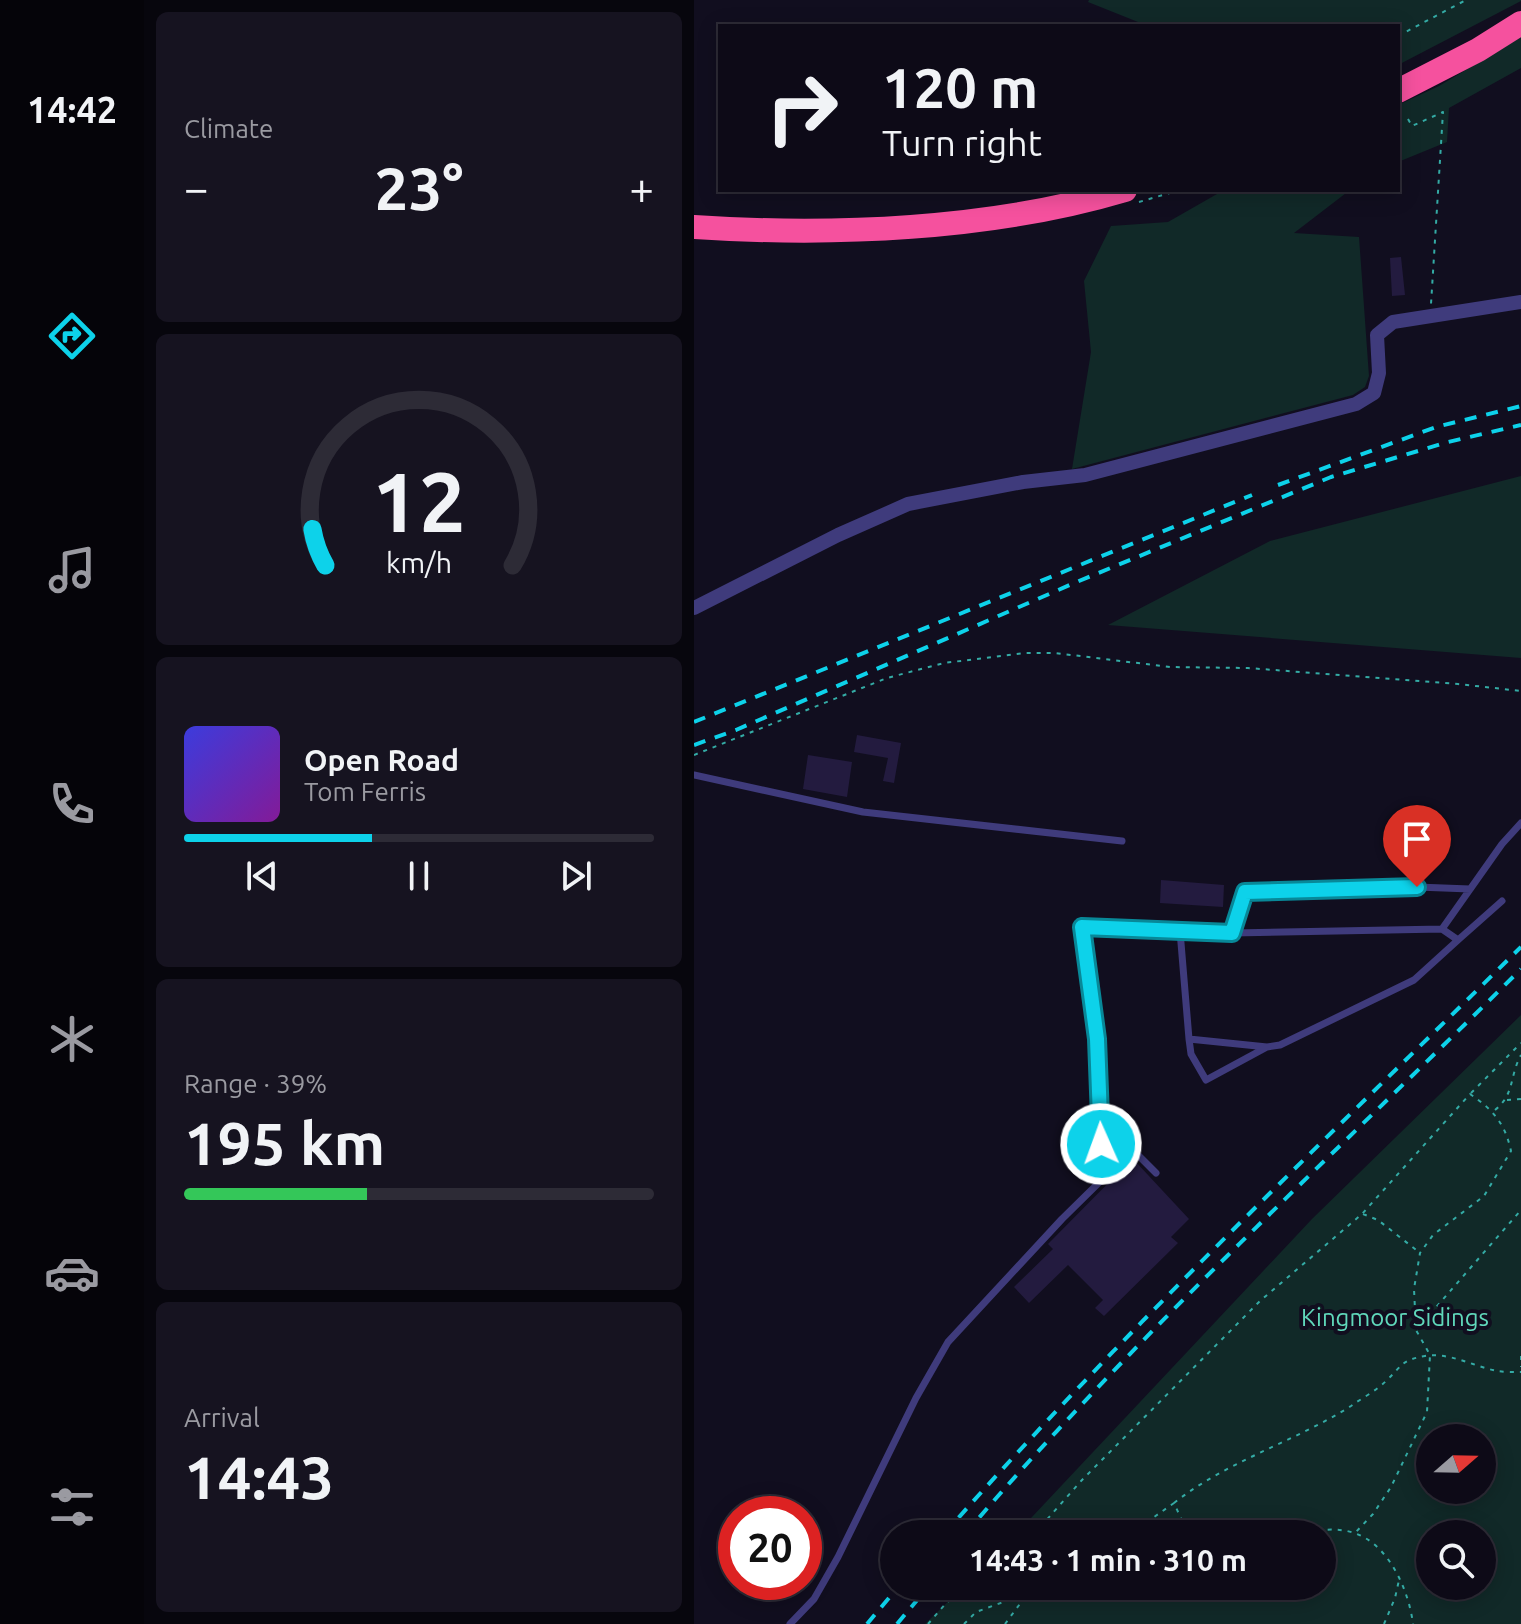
<!DOCTYPE html>
<meta charset="utf-8">
<style>
:root{--surface:#0d0a17;--page:#161320;--text:#f1f3f6;--muted:#9a9aa1;--line:#2d2b36;--accent:#0dd2ea}
body{margin:0;font-family:Ubuntu,sans-serif;background:var(--page);color:var(--text);height:100vh;display:flex;flex-direction:column;font-size:30px;white-space:nowrap}
*{box-sizing:border-box;margin:0}
p{font-size:26px;color:var(--muted)}
.icon{flex:none;width:44px;height:44px;fill:none;stroke:currentColor;stroke-width:2;stroke-linecap:round;stroke-linejoin:round}
.map{position:relative;flex:1;overflow:hidden}
.side{display:flex;flex-direction:column;gap:12px;padding:12px;background:#07060d;width:550px}
.side>*{flex:none}
.top-card{position:absolute;left:24px;top:24px;width:682px;height:168px;border-radius:0px;box-shadow:0 4px 20px #0003,0 0 0 2px var(--line);background:#0d0a17;color:var(--text);overflow:hidden}
.needle{width:52px;rotate:70deg}
.buttons{position:absolute;left:722px;top:1424px;display:grid;gap:16px}
.buttons a{display:grid;place-items:center;width:80px;height:80px;border-radius:50%;background:var(--surface);box-shadow:0 4px 20px #0003,0 0 0 2px var(--line);font-size:40px}
.speed{position:absolute;left:24px;top:1496px;display:flex;gap:16px;font-size:40px;font-weight:700;text-align:center}
.speed>*{display:grid;place-content:center;width:104px;height:104px;border-radius:50%;background:var(--surface);box-shadow:0 4px 20px #0003,0 0 0 2px var(--line);line-height:1}
.speed .limit{border:12px solid #d22;background:#fff;color:#111}
.pin{position:absolute;display:grid;place-items:center;width:68px;height:68px;color:#fff;margin:-82px -34px;border-radius:50% 50% 50% 0;rotate:-45deg;box-shadow:0 0 8px #0007}
.pin .icon{rotate:45deg}
.me{position:absolute;width:88px;margin:-44px;rotate:358deg;stroke-linejoin:round;filter:drop-shadow(0 0 6px #0008)}
.turn{display:flex;align-items:center;gap:28px;height:168px;padding:0 32px;font-size:36px}
.turn .icon{width:104px;height:104px;stroke-width:2.5}
.turn b{display:block;font-size:56px;line-height:68px}
.big{font-size:60px;font-weight:600;line-height:1.1}
.side .widget{flex:1;display:flex;flex-direction:column;justify-content:center;gap:12px;min-width:0;padding:0 28px;border-radius:12px;background:var(--page)}
.side .dial{align-items:center;gap:0}
.dial svg{height:208px;overflow:visible;fill:none;stroke:var(--line);stroke-width:7;stroke-linecap:round;text-anchor:middle}
.dial text{fill:var(--text);stroke:none}
.song{display:flex;align-items:center;gap:24px}
.cover{width:96px;height:96px;border-radius:12px;background:linear-gradient(135deg,hsl(240 70% 55%),hsl(290 70% 35%))}
.played{height:8px;border-radius:4px;background:linear-gradient(90deg,var(--accent) 40%,var(--line) 40%)}
.keys{display:flex;justify-content:space-around;direction:ltr}
.heat{display:flex;justify-content:space-between;align-items:center;font-size:44px;direction:ltr}
.charge{height:12px;border-radius:6px;background:linear-gradient(90deg,#34c759 39%,var(--line) 0)}
.trip{position:absolute;left:186px;top:1520px;width:456px;height:80px;border-radius:40px;background:var(--surface);box-shadow:0 4px 20px #0003,0 0 0 2px var(--line);font-weight:600;line-height:80px;text-align:center}
main{display:flex;flex:1;min-height:0}
.menu{display:flex;flex-direction:column;width:144px;justify-content:space-around;align-items:center;background:#050409;color:var(--muted)}
.menu .icon{width:56px;height:56px}
.menu .current{color:var(--accent)}
.menu b{font-size:36px;color:var(--text)}
.map>svg:first-child{display:block}
</style>
<main>
<nav class="menu">
<b>14:42</b>
<svg class="icon current" aria-label="directions" viewBox="0 0 24 24"><path d="M12 3l9 9-9 9-9-9zM9 14v-3h6M13 9l2 2-2 2"/></svg>
<svg class="icon" aria-label="music" viewBox="0 0 24 24"><path d="M9 18V5l10-2v13"/><circle cx="6" cy="18" r="3"/><circle cx="16" cy="16" r="3"/></svg>
<svg class="icon" aria-label="phone" viewBox="0 0 24 24"><path d="M5 4h4l2 5-3 2q2 4 5 5l2-3 5 2v4C11 20 4 13 5 4z"/></svg>
<svg class="icon" aria-label="climate" viewBox="0 0 24 24"><path d="M12 3v18M4 7l16 10M4 17L20 7"/></svg>
<svg class="icon" aria-label="car" viewBox="0 0 24 24"><path d="M5 17H2v-5l4-1 3-4h7l3 4 3 1v5h-3M9 17h6M6 11h13"/><circle cx="7" cy="17" r="2"/><circle cx="17" cy="17" r="2"/></svg>
<svg class="icon" aria-label="filters" viewBox="0 0 24 24"><path d="M4 7h16M4 17h16"/><circle cx="9" cy="7" r="2"/><circle cx="15" cy="17" r="2"/></svg>
</nav>
<section class="side">
<div class="widget"><p>Climate</p>
<div class="heat"><a>−</a><b class="big">23°</b><a>+</a></div>
</div>
<div class="widget dial"><svg viewBox="0 0 100 80">
<path d="M14 69A42 42 0 1 1 86 69"/>
<path d="M14 69A42 42 0 0 1 9 55" stroke="#0dd2ea"/>
<text x="50" y="56" font-size="32" font-weight="700">12</text>
<text x="50" y="72" font-size="11">km/h</text>
</svg></div>
<div class="widget">
<div class="song"><i class="cover"></i><div><b>Open Road</b><p>Tom Ferris</p></div></div>
<div class="played"></div>
<div class="keys"><svg class="icon" aria-label="previous" viewBox="0 0 24 24"><path d="M18 5L8 12l10 7zM5 5v14"/></svg><svg class="icon" aria-label="pause" viewBox="0 0 24 24"><path d="M8 5v14M16 5v14"/></svg><svg class="icon" aria-label="next" viewBox="0 0 24 24"><path d="M6 5l10 7-10 7zM19 5v14"/></svg></div>
</div>
<div class="widget"><p>Range · 39%</p><b class="big">195 km</b><div class="charge"></div></div>
<div class="widget"><p>Arrival</p><b class="big">14:43</b></div>
</section>
<div class="map">
<svg width="827" height="1624" viewBox="0 0 827 1624">
<rect width="100%" height="100%" fill="#110e1f"/>
<path fill="#112928" fill-rule="evenodd" d="M395 0H827V1L704 65V26H454L394 2Z
M827 37V68L755 108 753 142 704 162V105L745 86Z
M530 190H656L600 233 665 237 675 376 671 387 659 395 378 469 397 352 390 281 417 226 474 222Z
M827 476V658L414 625 576 541Z
M827 1015V1624H231L270 1586H628V1534H322L618 1219ZM788 1438V1490H736V1438ZM736 1534H788V1586H736Z"/>
<path fill="#231b3f" d="M707 257 711 295 698 296 696 258Z
M163 735 207 743 200 783 189 781 194 758 160 752Z
M114 755 158 762 153 797 109 789Z
M467 880 530 885 529 907 466 903Z
M436 1161H441L495 1219 477 1237 484 1243 410 1316 401 1308 409 1300 374 1265 335 1303 320 1287 359 1249 354 1244Z"/>
<g fill="none" stroke-linecap="round" stroke-linejoin="round">
<path stroke="#34aba5" stroke-width="2" stroke-dasharray="4 6" stroke-linecap="butt" d="M704 36 772 0
M714 119 718 126 749 112 737 304
M445 202 486 190
M0 755 193 678 250 663 331 653H361L476 667 554 668 764 684 827 691
M777 1093 827 1043
M813 1100 827 1099
M801 1110C821 1094 815 1077 827 1055
M669 1214 684 1220 726 1253
M723 1329 827 1210
M827 1356V1367
M480 1503C533 1461 600 1442 657 1406 668 1398 682 1391 692 1381 708 1366 707 1360 731 1356 755 1352 779 1366 803 1371 810 1372 819 1372 827 1372
M340 1534 388 1480 566 1301 668 1214 776 1094C799 1110 811 1123 817 1151L790 1196 739 1235 726 1253 720 1289 722 1330 736 1355 733 1412 697 1487 679 1514 661 1533
M436 1534 480 1503 489 1523 498 1534
M604 1534C620 1530 644 1527 660 1533 695 1544 715 1591 719 1624
M234 1624 253 1602 281 1586
M270 1624 282 1612 353 1586
M311 1624 334 1593 316 1589 314 1586
M690 1624 701 1598 705 1580"/>
<path stroke="#3f3b7c" stroke-width="7" d="M0 775 169 812 428 841
M776 889 723 887 551 892 538 933 748 929 808 844 827 823
M748 929 764 940 808 901
M486 931 495 1039 497 1054 512 1080 573 1047 495 1039
M573 1047 586 1045 720 980 764 940
M407 1144 403 1039 388 927 538 933
M96 1624 120 1599 144 1557 222 1398 254 1342 368 1219 433 1155 443 1154 462 1173"/>
<path stroke="#3f3b7c" stroke-width="14" d="M0 608 144 535 214 504 329 482 391 475 662 404 680 393 685 373 683 335 699 322 827 302"/>
<path stroke="#f5519e" stroke-width="24" d="M704 91 784 50 827 23
M0 227C138 236 297 230 431 190"/>
<path stroke="#0dd2ea" stroke-width="4" stroke-dasharray="12 10" stroke-linecap="butt" d="M584 485 742 427 827 406
M0 722 558 495
M0 745 42 730 385 581 637 477 754 442 827 425
M250 1534C432 1328 632 1139 827 947
M271 1534C443 1333 640 1155 827 969
M173 1624 205 1586
M203 1624 235 1586"/>
</g>
<g fill="none" stroke-linecap="round" stroke-linejoin="round">
<defs>
<path id="route" d="M407 1144 403 1039 388 927 538 933 551 892 723 887"/>
</defs>
<use href="#route" stroke="#088898" stroke-width="20"/>
<use href="#route" stroke="#0dd2ea" stroke-width="14"/>
</g>
<g text-anchor="middle" dominant-baseline="central" stroke-width="8" stroke-linejoin="round" paint-order="stroke">
<g font-size="24" fill="#60d8bb" stroke="#110e1f">
<text x="701" y="1317">Kingmoor Sidings</text>
</g>
</g>
</svg>
<div class="buttons">
<a><svg class="needle" viewBox="-14 -14 28 28"><path d="M0-13l5 13h-10z" fill="#e53935"/><path d="M0 13l5-13h-10z" fill="#9a9aa1"/></svg></a>
<a><svg class="icon" aria-label="search" viewBox="0 0 24 24"><circle cx="10" cy="10" r="6"/><path d="M15 15l6 6"/></svg></a>
</div>
<div class="speed"><div class="limit">20</div></div>
<div class="pin" style="left:723px;top:887px;background:#d93025"><svg class="icon" aria-label="arrive" viewBox="0 0 24 24"><path d="M6 21V4h12l-3 4 3 4H6"/></svg></div>
<svg class="me" style="left:407px;top:1144px" viewBox="-20 -20 40 40"><circle r="17" fill="#0dd2ea" stroke="#fff" stroke-width="3"/><path d="M0-11L8 9 0 5-8 9z" fill="#fff"/></svg>
<div class="trip">14:43 · 1 min · 310 m</div>
<div class="top-card">
<div class="turn"><svg class="icon" aria-label="right" viewBox="0 0 24 24"><path d="M7 20v-9h11M14 6l5 5-5 5"/></svg><div><b>120 m</b>Turn right</div></div>
</div>
</div>
</main>
